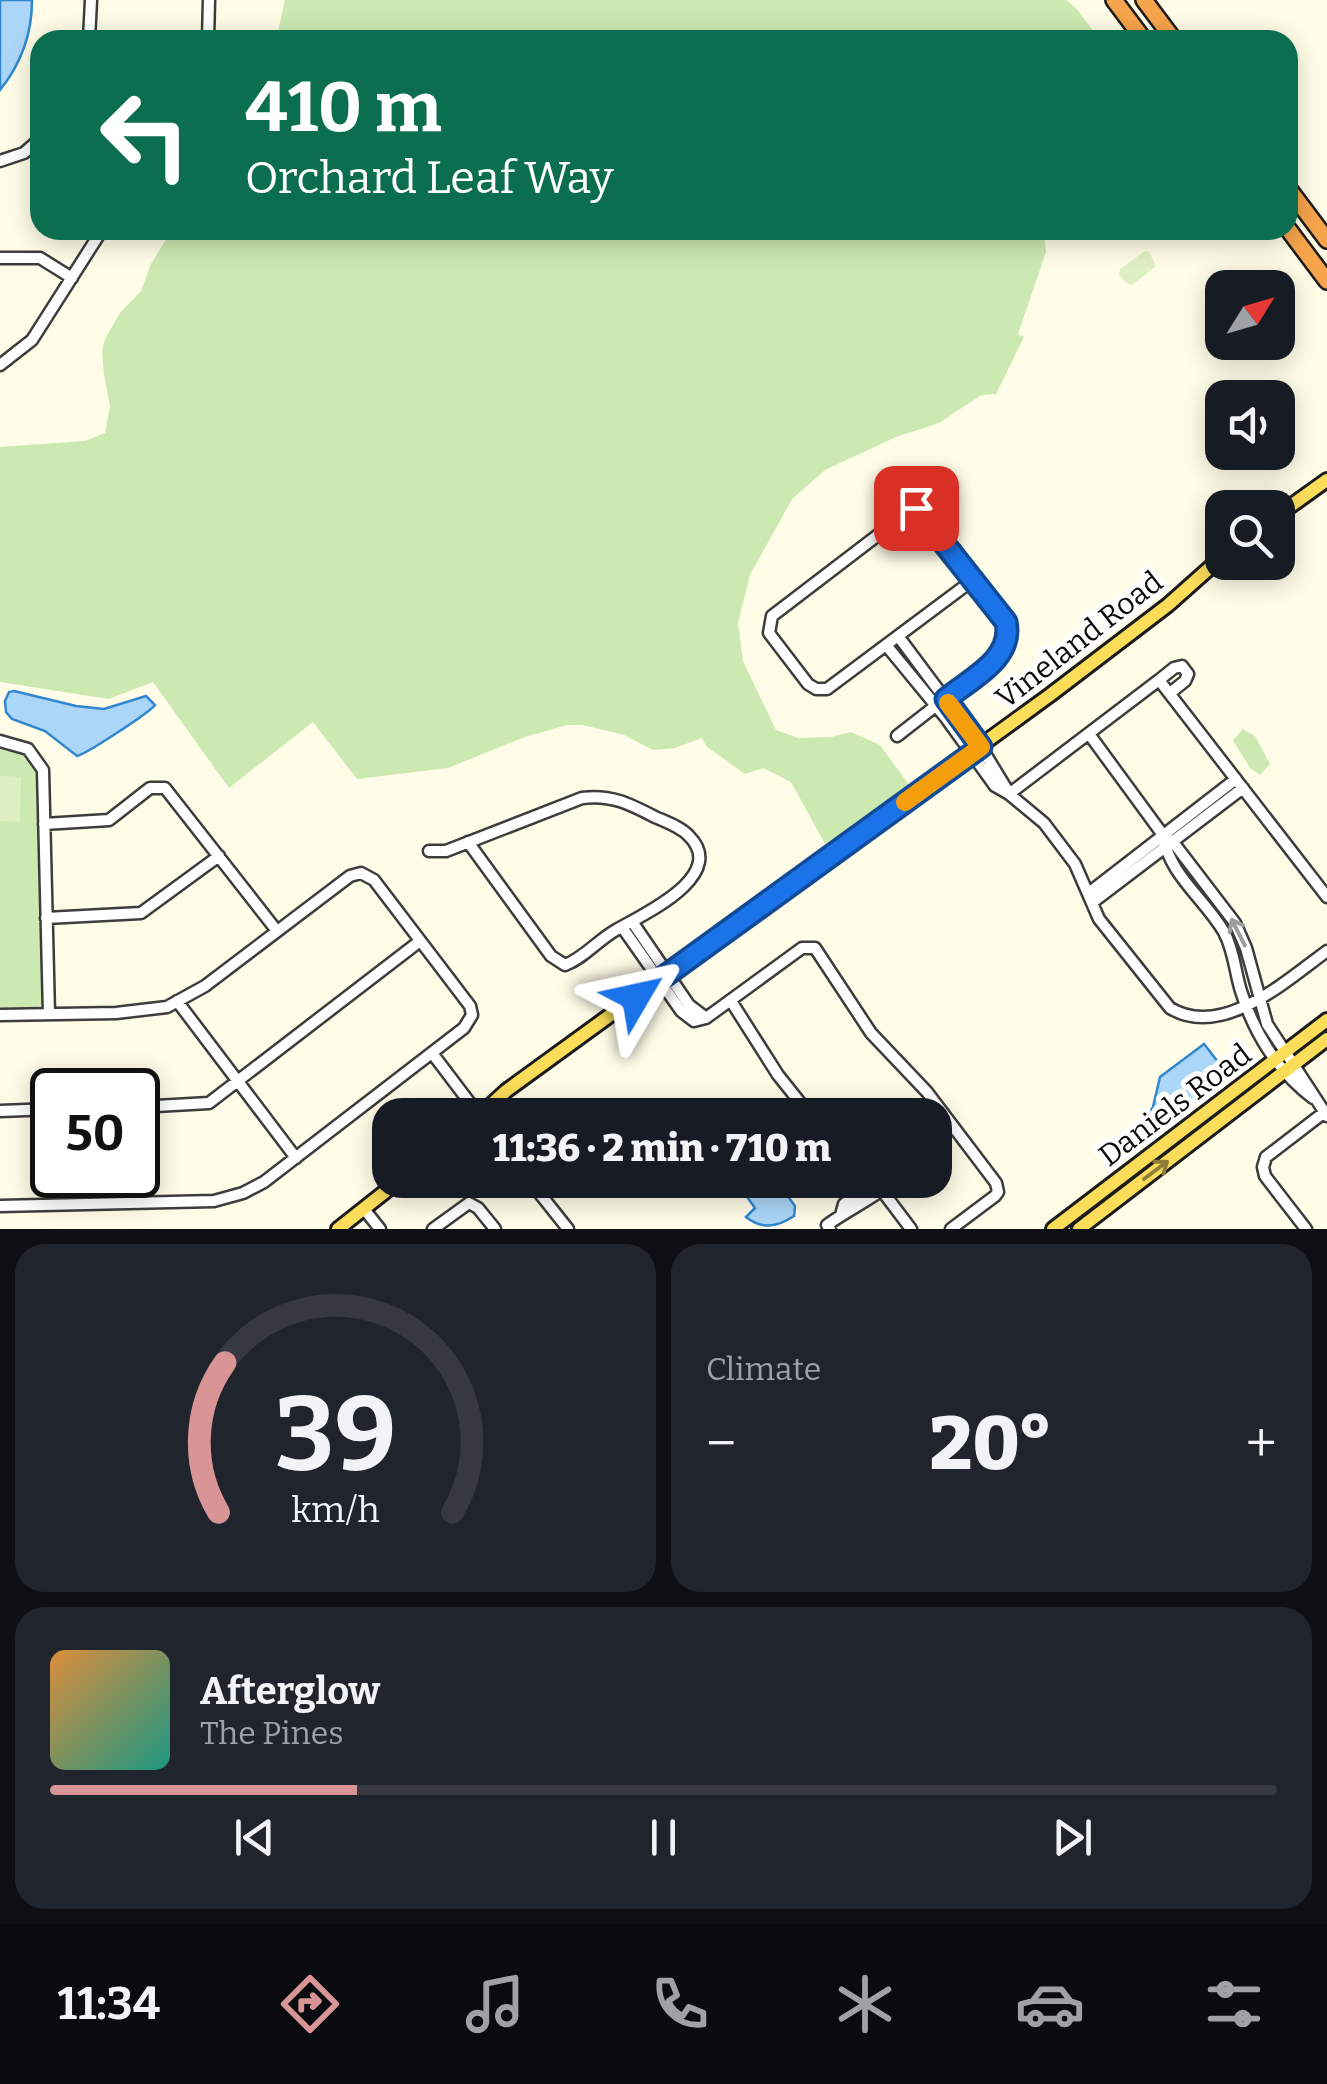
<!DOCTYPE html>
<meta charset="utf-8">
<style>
:root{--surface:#171b24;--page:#20242c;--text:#f1f3f6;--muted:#9ea1a6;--line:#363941;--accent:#d99596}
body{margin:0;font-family:Bitter,serif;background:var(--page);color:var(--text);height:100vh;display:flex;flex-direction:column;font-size:38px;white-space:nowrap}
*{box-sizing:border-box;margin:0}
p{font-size:32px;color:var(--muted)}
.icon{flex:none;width:55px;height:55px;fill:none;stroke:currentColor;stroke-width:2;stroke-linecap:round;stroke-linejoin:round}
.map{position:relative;height:1229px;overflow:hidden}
.drawer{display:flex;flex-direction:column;gap:15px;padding:15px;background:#0d0f14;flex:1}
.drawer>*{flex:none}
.guide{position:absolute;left:30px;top:30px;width:1268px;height:210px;border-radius:30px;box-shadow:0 5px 25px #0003;background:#0b6e4f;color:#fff;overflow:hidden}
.needle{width:65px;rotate:53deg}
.fabs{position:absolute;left:1205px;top:270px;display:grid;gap:20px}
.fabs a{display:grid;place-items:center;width:90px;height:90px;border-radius:20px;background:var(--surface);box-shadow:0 5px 25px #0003;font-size:50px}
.speed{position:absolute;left:30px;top:1068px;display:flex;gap:20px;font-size:50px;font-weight:700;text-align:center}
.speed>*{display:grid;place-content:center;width:130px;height:130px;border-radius:50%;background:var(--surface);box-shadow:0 5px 25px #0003;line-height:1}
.speed .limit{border:5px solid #111;border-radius:15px;background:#fff;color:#111}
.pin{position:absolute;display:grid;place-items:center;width:85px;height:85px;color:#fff;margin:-42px;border-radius:20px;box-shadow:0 5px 15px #0006}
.me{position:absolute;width:110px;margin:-55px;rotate:54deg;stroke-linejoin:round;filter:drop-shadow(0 0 8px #0008)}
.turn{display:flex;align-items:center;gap:35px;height:210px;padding:0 50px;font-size:45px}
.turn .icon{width:130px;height:130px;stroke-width:2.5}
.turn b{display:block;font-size:70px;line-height:85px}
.big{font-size:75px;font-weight:800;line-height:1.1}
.drawer .card{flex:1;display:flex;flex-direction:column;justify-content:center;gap:15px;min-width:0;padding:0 35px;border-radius:30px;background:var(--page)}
.drawer .dial{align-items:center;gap:0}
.dial svg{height:260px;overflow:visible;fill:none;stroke:var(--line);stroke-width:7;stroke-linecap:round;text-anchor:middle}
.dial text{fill:var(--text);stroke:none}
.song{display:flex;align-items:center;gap:30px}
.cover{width:120px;height:120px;border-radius:15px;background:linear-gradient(135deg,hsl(30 70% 55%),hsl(170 70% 35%))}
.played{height:10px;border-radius:5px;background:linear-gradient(90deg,var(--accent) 25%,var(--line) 25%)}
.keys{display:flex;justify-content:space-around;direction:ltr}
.heat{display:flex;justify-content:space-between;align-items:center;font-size:55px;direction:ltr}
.drawer .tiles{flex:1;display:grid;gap:15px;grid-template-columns:1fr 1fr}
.card:last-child{grid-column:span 2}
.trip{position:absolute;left:372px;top:1098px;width:580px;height:100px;border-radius:30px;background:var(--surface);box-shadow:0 5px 25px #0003;font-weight:800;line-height:100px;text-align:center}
.tab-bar{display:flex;height:160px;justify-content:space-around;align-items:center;background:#090b0e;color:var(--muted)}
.tab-bar .icon{width:70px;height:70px}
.tab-bar .active{color:var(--accent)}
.tab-bar b{font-size:45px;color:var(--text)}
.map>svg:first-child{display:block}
</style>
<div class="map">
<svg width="1327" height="1229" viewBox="0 0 1327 1229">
<rect width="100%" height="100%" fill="#fffce7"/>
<path fill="#cbe9b1" d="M285 0H1066L1076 8 1100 40H276Z
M172 230H1044L1046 252 1018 334 1024 337 996 394 981 395 939 423 896 437 825 470 792 499 750 575 738 623 743 661 776 730 798 738 831 737 851 732 880 745 910 786 825 844 791 782 763 768 745 774 706 746 702 738 675 748 653 750 624 735 583 725H567L525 737 448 768 357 779 313 722 229 788 153 682 109 699 0 682V447L85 441 105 433 110 406 104 374 102 351 105 339 120 313 141 291 151 264Z
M1243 729 1255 736 1270 764 1260 775 1250 768 1233 740Z
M0 746 30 755 39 768 43 1002 37 1009 0 1010Z"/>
<path fill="#def0c3" d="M1145 251 1149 252 1156 266 1132 285 1125 282 1119 275 1120 269Z
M0 776 21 777 20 822 0 821Z"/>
<path fill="#abd6f7" stroke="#3187cf" stroke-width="2.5" d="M0 0H32C32 34 21 64 0 90Z
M14 691 76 706 104 709 146 696 155 705C149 713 86 754 77 756L45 731 12 719 6 712 5 701 9 692Z
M1204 1044 1222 1067V1077L1139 1140 1137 1133 1153 1107 1160 1077Z
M735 1180H776L795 1206 794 1216C776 1228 761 1229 746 1217L755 1208Z"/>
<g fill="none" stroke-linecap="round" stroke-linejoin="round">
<defs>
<path id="minor" d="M89 40 91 0
M208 40 209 0
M0 161 24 153 40 139
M0 258H40L72 278
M0 365 32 340 102 230
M898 636 981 747 1009 793
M886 645 946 718 995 786 1009 794 1044 823 1075 864 1099 919 1170 1008C1222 1040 1287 980 1327 951
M1159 680 1174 668 1182 666 1188 674 1185 681 1170 693
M1089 734 1163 835 1173 842 1235 923 1246 948 1267 1024 1327 1116
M897 736 1001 655 1009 633 1006 622 920 510 912 509 772 616 769 633 808 684 816 689H827L973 580
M0 741 28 749 43 770 49 1014
M1009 794 1159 680 1327 897
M44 824 109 820 150 788H165L277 931
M1163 835C1169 875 1204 898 1224 932 1234 950 1235 972 1241 991 1254 1033 1278 1072 1313 1098
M429 851H446L582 798C611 794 630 804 655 817 666 822 681 827 689 836 729 876 642 915 616 930 598 940 584 958 565 965L551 956 468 842
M1090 892 1236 779
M1093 902 1243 788
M46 918 141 913 219 856
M633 923 689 1005 706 1018
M622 927 681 1011 694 1021 706 1018 802 948H815L871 1033 927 1092 996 1183 998 1192 995 1196 951 1229
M177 1001 296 1158
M731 1001 778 1075 810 1115
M0 1015 116 1013 167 1007 205 986 350 876 361 873 374 880 470 1006 472 1015 464 1028 264 1182 243 1193 214 1201 0 1206
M432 1053 479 1115
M138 1107 209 1103 420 941
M0 1111 52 1109
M529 1180 568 1229
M874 1180 911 1229
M364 1209 380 1229
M841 1215 844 1204 875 1181
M433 1229 469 1203 478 1208 495 1229
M830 1229 827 1225C845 1212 864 1203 882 1190
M1306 1229 1265 1176 1263 1167 1266 1157 1326 1111"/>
<path id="major" d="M1278 515 1327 480
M480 1115 506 1091 1050 695 1168 605 1222 557
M338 1229 400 1180
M1053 1229 1327 1020
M1079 1229 1327 1039"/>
<path id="highway" d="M1114 0 1144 40
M1144 0 1174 40
M1288 188 1327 240
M1288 229 1327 281"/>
</defs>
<use href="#minor" stroke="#3d3d3d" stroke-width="15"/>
<use href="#major" stroke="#1b1b1b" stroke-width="18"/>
<use href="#highway" stroke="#1b1b1b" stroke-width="20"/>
<use href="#minor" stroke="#fff" stroke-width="10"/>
<use href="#major" stroke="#fbdd5a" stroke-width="12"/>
<use href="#highway" stroke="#f7a44c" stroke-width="15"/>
</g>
<defs><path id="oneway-shaft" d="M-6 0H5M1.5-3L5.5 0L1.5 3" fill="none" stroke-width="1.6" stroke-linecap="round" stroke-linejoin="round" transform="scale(2.5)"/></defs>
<use stroke="#9d9d9d" href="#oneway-shaft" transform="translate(1238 932) rotate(-117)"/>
<use stroke="#8f7e36" href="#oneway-shaft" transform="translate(1156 1170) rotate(-37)"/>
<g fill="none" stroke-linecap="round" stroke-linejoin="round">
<defs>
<path id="route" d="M636 997 981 747 946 699C970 679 1014 659 1006 622L916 508"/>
</defs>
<use href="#route" stroke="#114b97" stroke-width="25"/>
<use href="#route" stroke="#1a73e8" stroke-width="18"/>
<path stroke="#f59e0b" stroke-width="18" d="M905 802 981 747 948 703"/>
</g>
<g text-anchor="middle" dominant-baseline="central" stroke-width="10" stroke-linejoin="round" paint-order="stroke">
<g font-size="30" fill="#0a0a0a" stroke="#fff">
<text transform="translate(1079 640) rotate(-38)">Vineland Road</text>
<text transform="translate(1175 1105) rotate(-37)">Daniels Road</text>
</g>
</g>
</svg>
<div class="fabs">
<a><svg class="needle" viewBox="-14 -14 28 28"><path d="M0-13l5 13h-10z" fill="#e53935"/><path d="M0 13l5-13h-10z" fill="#9ea1a6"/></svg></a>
<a><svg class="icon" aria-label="sound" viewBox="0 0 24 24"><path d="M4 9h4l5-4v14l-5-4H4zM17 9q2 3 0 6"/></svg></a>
<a><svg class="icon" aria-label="search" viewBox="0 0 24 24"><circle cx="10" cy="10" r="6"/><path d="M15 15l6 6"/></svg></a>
</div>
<div class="speed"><div class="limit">50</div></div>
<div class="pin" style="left:916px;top:508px;background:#d93025"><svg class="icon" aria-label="arrive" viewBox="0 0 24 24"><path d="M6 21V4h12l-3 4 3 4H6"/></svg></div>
<svg class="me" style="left:636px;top:997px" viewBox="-20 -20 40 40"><path d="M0-17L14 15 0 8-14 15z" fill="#1a73e8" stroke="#fff" stroke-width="4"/></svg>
<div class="trip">11:36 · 2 min · 710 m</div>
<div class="guide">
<div class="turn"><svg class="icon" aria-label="left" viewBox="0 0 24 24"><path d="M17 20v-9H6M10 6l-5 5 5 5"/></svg><div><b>410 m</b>Orchard Leaf Way</div></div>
</div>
</div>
<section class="drawer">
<div class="tiles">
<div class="card dial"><svg viewBox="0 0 100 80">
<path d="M14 69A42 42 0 1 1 86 69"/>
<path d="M14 69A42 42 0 0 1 16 23" stroke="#d99596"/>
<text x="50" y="56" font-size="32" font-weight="700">39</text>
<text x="50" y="72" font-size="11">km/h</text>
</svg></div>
<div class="card"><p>Climate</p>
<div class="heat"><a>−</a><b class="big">20°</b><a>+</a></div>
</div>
<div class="card">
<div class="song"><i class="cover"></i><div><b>Afterglow</b><p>The Pines</p></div></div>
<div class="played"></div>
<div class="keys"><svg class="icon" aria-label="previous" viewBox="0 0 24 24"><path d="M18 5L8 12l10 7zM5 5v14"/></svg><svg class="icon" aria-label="pause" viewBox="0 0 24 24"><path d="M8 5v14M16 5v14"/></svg><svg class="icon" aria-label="next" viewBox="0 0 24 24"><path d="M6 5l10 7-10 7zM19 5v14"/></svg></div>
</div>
</div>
</section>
<nav class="tab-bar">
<b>11:34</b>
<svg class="icon active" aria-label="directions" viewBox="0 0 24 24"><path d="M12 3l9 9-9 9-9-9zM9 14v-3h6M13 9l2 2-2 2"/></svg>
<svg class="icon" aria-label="music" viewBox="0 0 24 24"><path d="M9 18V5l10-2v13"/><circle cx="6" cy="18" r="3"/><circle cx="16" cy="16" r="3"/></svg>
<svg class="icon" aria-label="phone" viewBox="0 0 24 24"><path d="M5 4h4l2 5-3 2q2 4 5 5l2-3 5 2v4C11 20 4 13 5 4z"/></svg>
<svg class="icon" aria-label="climate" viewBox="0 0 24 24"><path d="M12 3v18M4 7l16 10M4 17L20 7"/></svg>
<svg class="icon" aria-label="car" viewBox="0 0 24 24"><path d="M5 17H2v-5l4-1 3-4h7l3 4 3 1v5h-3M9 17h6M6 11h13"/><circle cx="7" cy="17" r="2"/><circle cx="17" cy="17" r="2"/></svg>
<svg class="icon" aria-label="filters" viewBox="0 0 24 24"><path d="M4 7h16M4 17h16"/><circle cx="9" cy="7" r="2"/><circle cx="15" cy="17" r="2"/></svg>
</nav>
